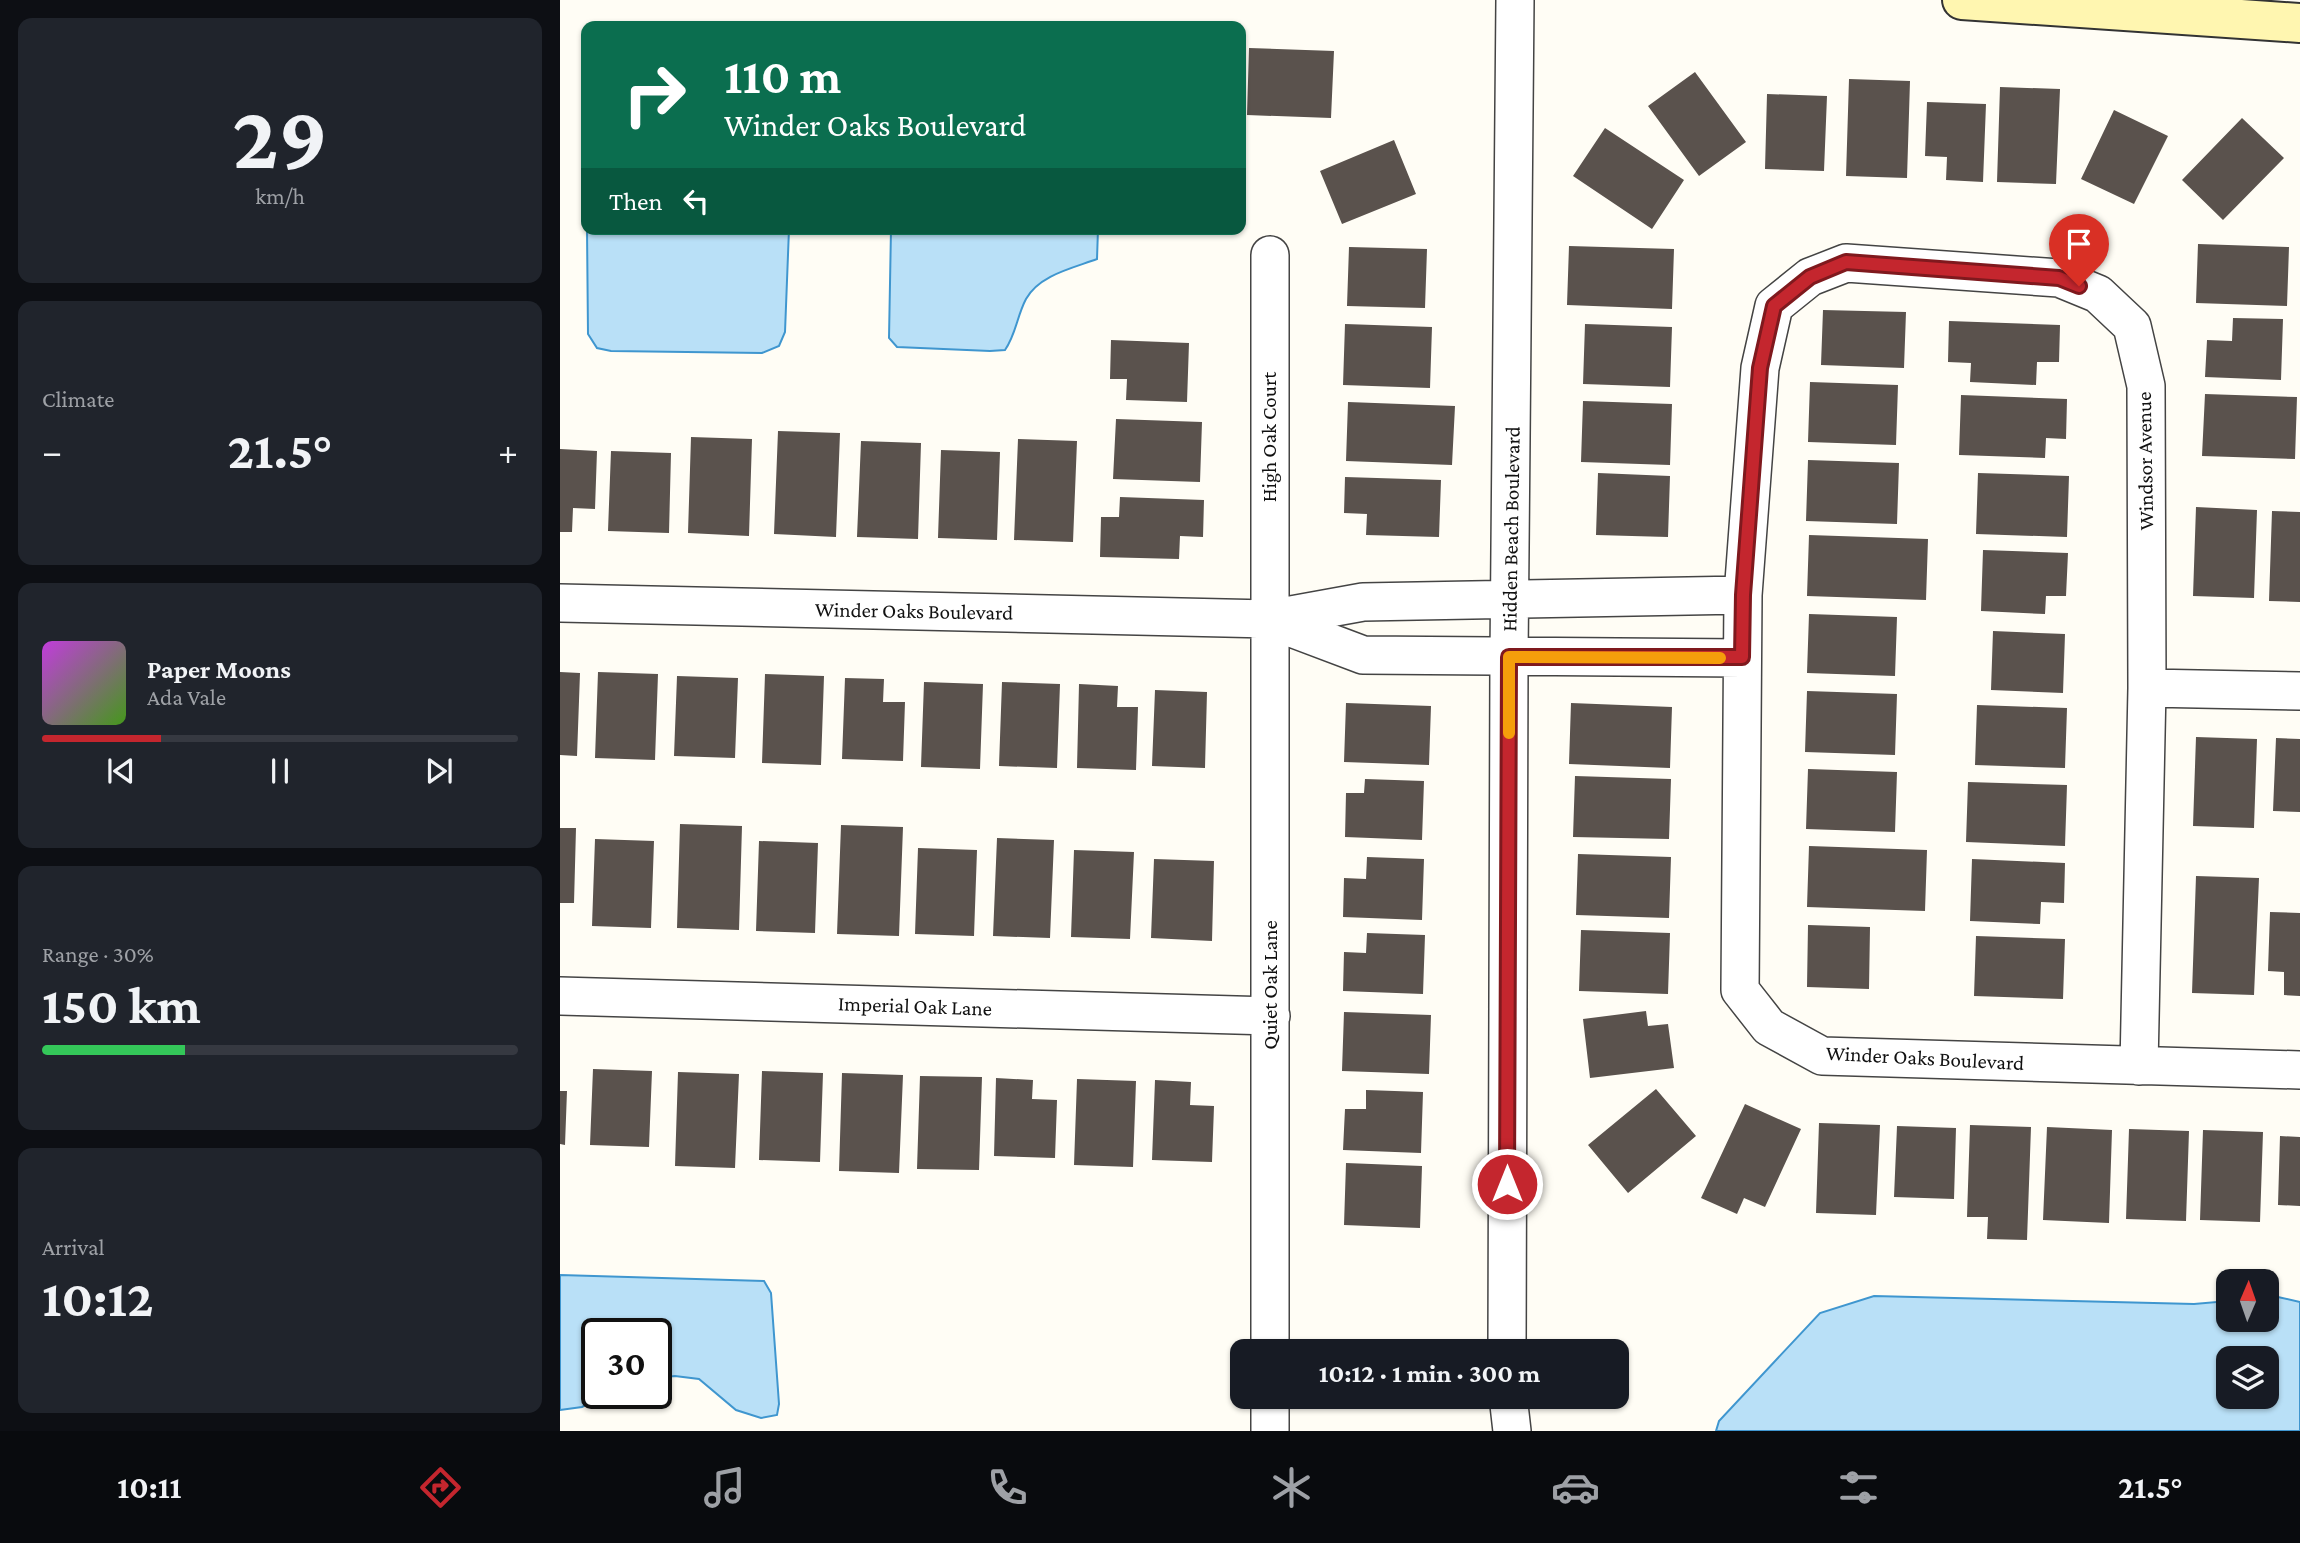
<!DOCTYPE html>
<meta charset="utf-8">
<style>
:root{--surface:#171b24;--page:#20242c;--text:#f1f3f6;--muted:#9ea1a6;--line:#363941;--accent:#c4262e}
body{margin:0;font-family:"Crimson Pro",serif;background:var(--page);color:var(--text);height:100vh;display:flex;flex-direction:column;font-size:26px;white-space:nowrap}
*{box-sizing:border-box;margin:0}
p{font-size:23px;color:var(--muted)}
.icon{flex:none;width:38px;height:38px;fill:none;stroke:currentColor;stroke-width:2;stroke-linecap:round;stroke-linejoin:round}
.map{position:relative;flex:1;overflow:hidden}
.sheet{display:flex;flex-direction:column;gap:18px;padding:18px;background:#0d0f14;width:560px}
.sheet>*{flex:none}
.banner{position:absolute;left:21px;top:21px;width:665px;height:214px;border-radius:14px;box-shadow:0 2px 5px #0004;background:#0b6e4f;color:#fff;overflow:hidden}
.needle{width:46px;rotate:2deg}
.fabs{position:absolute;left:1656px;top:1269px;display:grid;gap:14px}
.fabs a{display:grid;place-items:center;width:63px;height:63px;border-radius:14px;background:var(--surface);box-shadow:0 2px 5px #0004;font-size:35px}
.speed{position:absolute;left:21px;top:1318px;display:flex;gap:14px;font-size:35px;font-weight:700;text-align:center}
.speed>*{display:grid;place-content:center;width:91px;height:91px;border-radius:50%;background:var(--surface);box-shadow:0 2px 5px #0004;line-height:1}
.speed .limit{border:4px solid #111;border-radius:10px;background:#fff;color:#111}
.pin{position:absolute;display:grid;place-items:center;width:60px;height:60px;color:#fff;margin:-72px -30px;border-radius:50% 50% 50% 0;rotate:-45deg;box-shadow:0 0 7px #0007}
.pin .icon{rotate:45deg}
.me{position:absolute;width:77px;margin:-38px;rotate:0deg;stroke-linejoin:round;filter:drop-shadow(0 0 5px #0008)}
.turn{display:flex;align-items:center;gap:24px;height:147px;padding:0 28px;font-size:32px}
.turn .icon{width:91px;height:91px;stroke-width:2.5}
.turn b{display:block;font-size:49px;line-height:60px}
.then{display:flex;align-items:center;height:66px;padding:0 28px;background:#0003;gap:14px;font-size:26px}
.big{font-size:52px;font-weight:700;line-height:1.1}
.sheet .widget{flex:1;display:flex;flex-direction:column;justify-content:center;gap:10px;min-width:0;padding:0 24px;border-radius:14px;background:var(--page)}
.sheet .dial{align-items:center;gap:0}
.dial b{font-size:91px;line-height:1}
.song{display:flex;align-items:center;gap:21px}
.cover{width:84px;height:84px;border-radius:10px;background:linear-gradient(135deg,hsl(290 70% 55%),hsl(100 70% 35%))}
.played{height:7px;border-radius:4px;background:linear-gradient(90deg,var(--accent) 25%,var(--line) 25%)}
.keys{display:flex;justify-content:space-around;direction:ltr}
.heat{display:flex;justify-content:space-between;align-items:center;font-size:38px;direction:ltr}
.charge{height:10px;border-radius:5px;background:linear-gradient(90deg,#34c759 30%,var(--line) 0)}
.trip{position:absolute;left:670px;top:1339px;width:399px;height:70px;border-radius:14px;background:var(--surface);box-shadow:0 2px 5px #0004;font-weight:700;line-height:70px;text-align:center}
.menu{display:flex;height:112px;justify-content:space-around;align-items:center;background:#090b0e;color:var(--muted)}
.menu .icon{width:49px;height:49px}
.menu .on{color:var(--accent)}
.menu b{font-size:32px;color:var(--text)}
main{display:flex;flex:1;min-height:0}
.map>svg:first-child{display:block}
</style>
<main>
<section class="sheet">
<div class="widget dial"><b>29</b><p>km/h</p></div>
<div class="widget"><p>Climate</p>
<div class="heat"><a>−</a><b class="big">21.5°</b><a>+</a></div>
</div>
<div class="widget">
<div class="song"><i class="cover"></i><div><b>Paper Moons</b><p>Ada Vale</p></div></div>
<div class="played"></div>
<div class="keys"><svg class="icon" aria-label="previous" viewBox="0 0 24 24"><path d="M18 5L8 12l10 7zM5 5v14"/></svg><svg class="icon" aria-label="pause" viewBox="0 0 24 24"><path d="M8 5v14M16 5v14"/></svg><svg class="icon" aria-label="next" viewBox="0 0 24 24"><path d="M6 5l10 7-10 7zM19 5v14"/></svg></div>
</div>
<div class="widget"><p>Range · 30%</p><b class="big">150 km</b><div class="charge"></div></div>
<div class="widget"><p>Arrival</p><b class="big">10:12</b></div>
</section>
<div class="map">
<svg width="1740" height="1431" viewBox="0 0 1740 1431">
<rect width="100%" height="100%" fill="#fffdf5"/>
<path fill="#b9e0f7" stroke="#3f96cf" stroke-width="2" fill-rule="evenodd" d="M27 229H229L225 332 219 346 202 353 51 351 37 348 28 334Z
M331 229H538L537 259C513 268 479 275 466 299 457 316 456 334 445 350L430 351 337 347 329 338Z
M0 1275 204 1281 211 1293 219 1404 217 1415 201 1418 176 1410 139 1379 115 1376 96 1378V1334H37V1393H48L22 1407 0 1410Z
M1314 1296 1634 1304 1668 1301V1320H1706V1298L1718 1297 1740 1302V1431H1156L1159 1421 1260 1313ZM1668 1358H1706V1396H1668Z"/>
<path fill="#5a524d" d="M689 48 774 51 771 118 687 115Z
M1135 72 1186 142 1139 176 1088 106Z
M1289 79 1350 81 1347 178 1286 176Z
M1440 87 1500 89 1496 184 1437 182Z
M1207 94 1267 96 1264 171 1205 169Z
M1367 102 1426 104 1423 182 1386 180 1387 157 1365 156Z
M1554 110 1608 136 1574 204 1521 179Z
M1682 118 1724 158 1663 220 1622 180Z
M1045 128 1124 180 1092 229 1013 176Z
M834 140 856 194 782 224 760 171Z
M1638 244 1729 247 1727 306 1636 303Z
M1009 246 1114 249 1112 309 1007 305Z
M789 247 867 249 865 308 787 306Z
M1263 310 1346 312 1344 368 1261 365Z
M1673 318 1723 319 1721 380 1645 377 1647 340 1672 341Z
M1389 321 1500 325 1499 362H1477L1476 385 1410 382 1411 363 1388 362Z
M785 324 872 327 870 388 783 385Z
M1025 324 1112 327 1110 387 1023 384Z
M551 340 629 343 627 402 566 400 567 379H550Z
M1250 382 1338 385 1336 445 1248 442Z
M1645 394 1737 397 1735 459 1642 456Z
M1401 395 1507 399 1506 439 1486 438 1485 458 1399 455Z
M1023 401 1112 404 1110 465 1021 462Z
M788 402 895 406 892 465 786 461Z
M556 419 642 422 640 482 553 479Z
M218 431 280 433 276 537 214 534Z
M131 437 192 439 189 536 128 533Z
M458 439 517 441 513 542 454 540Z
M301 441 361 443 358 539 297 537Z
M0 449 37 451 35 509 13 508 12 532H0Z
M381 450 440 452 437 540 378 538Z
M51 451 111 453 109 533 48 531Z
M1248 460 1339 463 1337 524 1246 521Z
M1038 473 1110 476 1108 537 1036 535Z
M1418 473 1509 476 1507 537 1416 534Z
M785 477 881 480 879 537 806 535 807 514 784 513Z
M560 497 644 500 643 537 620 536 619 559 540 557 541 517H559Z
M1636 507 1697 510 1694 598 1633 596Z
M1712 511 1740 512V602L1709 601Z
M1249 535 1368 539 1366 600 1247 596Z
M1423 550 1508 553 1506 596H1486L1485 614 1421 611Z
M1249 614 1337 617 1335 676 1247 673Z
M1433 631 1505 634 1503 693 1431 690Z
M0 672 20 673 17 756 0 755Z
M38 672 98 674 95 760 35 758Z
M205 674 264 676 261 765 202 763Z
M117 676 178 678 175 758 114 756Z
M285 678 324 679 323 702H345L343 761 282 759Z
M364 682 423 684 420 769 361 767Z
M442 682 500 684 497 768 439 766Z
M519 684 558 686 557 707H578L576 770 517 768Z
M595 690 647 692 645 768 592 766Z
M1247 691 1337 694 1335 755 1245 752Z
M786 703 871 706 869 765 784 762Z
M1011 703 1112 707 1110 768 1009 764Z
M1417 705 1507 708 1505 768 1415 765Z
M1636 737 1697 739 1694 828 1633 826Z
M1716 738 1740 739V812L1713 811Z
M1248 769 1337 772 1335 832 1246 829Z
M1015 776 1111 779 1109 839 1013 837Z
M805 779 864 781 862 840 785 837 786 793H804Z
M1408 782 1507 785 1505 846 1406 842Z
M120 824 182 826 179 930 117 928Z
M281 825 343 827 339 936 277 934Z
M0 828H16L14 903H0Z
M437 838 494 840 490 938 433 936Z
M35 839 94 841 91 928 32 926Z
M199 841 258 843 255 933 196 931Z
M1249 846 1367 850 1365 911 1247 907Z
M358 848 417 850 414 936 355 934Z
M514 850 574 852 570 939 511 937Z
M1018 854 1111 857 1109 918 1016 915Z
M807 857 864 859 862 920 783 917 784 878 806 879Z
M594 859 654 861 652 941 591 938Z
M1412 859 1505 863 1504 903 1481 902 1480 924 1410 921Z
M1636 876 1699 878 1694 995 1632 993Z
M1710 912 1740 913V996L1724 995V972L1708 971Z
M1248 925 1310 927 1309 989 1247 987Z
M1021 930 1110 933 1108 994 1019 991Z
M807 933 865 935 863 994 783 991 784 952 806 953Z
M1416 936 1505 939 1503 999 1414 996Z
M1086 1011 1088 1026 1108 1024 1114 1068 1030 1078 1023 1019Z
M784 1012 871 1015 869 1074 782 1071Z
M33 1069 92 1071 89 1147 30 1145Z
M202 1071 263 1073 260 1162 199 1160Z
M118 1072 179 1074 175 1168 115 1166Z
M282 1073 343 1075 339 1173 279 1171Z
M360 1076 422 1077 419 1170 357 1169Z
M436 1078 473 1080 472 1099 497 1100 495 1158 434 1156Z
M517 1079 576 1081 573 1167 514 1165Z
M595 1080 631 1082 630 1105 654 1106 652 1162 592 1160Z
M1096 1089 1136 1136 1068 1193 1028 1145Z
M806 1090 863 1092 861 1153 783 1150 785 1109H806Z
M0 1091H7L5 1145 0 1144Z
M1185 1104 1241 1129 1205 1207 1184 1198 1177 1214 1141 1198Z
M1259 1123 1320 1125 1316 1215 1256 1213Z
M1410 1125 1471 1127 1467 1240 1427 1239 1428 1217H1407Z
M1337 1126 1396 1128 1394 1199 1334 1197Z
M1487 1127 1552 1130 1549 1223 1483 1220Z
M1569 1129 1629 1131 1626 1221 1566 1219Z
M1643 1130 1703 1132 1700 1222 1640 1220Z
M1720 1136 1740 1137V1206L1718 1205Z
M786 1163 862 1166 860 1228 784 1225Z"/>
<g fill="none" stroke-linecap="round" stroke-linejoin="round">
<defs>
<path id="street" d="M710 255V1351
M0 603 709 619 803 602 1183 595
M710 620 803 655 1182 658
M1587 688 1740 691
M0 996 711 1016
M1579 1066 1587 688 1586 386 1572 326 1538 294 1499 278 1286 263 1250 277 1214 306 1200 368 1183 595 1180 990 1209 1027 1262 1056 1740 1070
M947 1351 949 657 955 0
M948 1396 952 1431
M710 1431V1396"/>
<path id="secondary" d="M1402 0 1740 23"/>
</defs>
<use href="#street" stroke="#444" stroke-width="40"/>
<use href="#secondary" stroke="#333" stroke-width="42"/>
<use href="#street" stroke="#fff" stroke-width="37"/>
<use href="#secondary" stroke="#fff6b0" stroke-width="38"/>
</g>
<g fill="none" stroke-linecap="round" stroke-linejoin="round">
<defs>
<path id="route" d="M947 1184 949 657H1182L1183 595 1200 368 1214 306 1250 277 1286 262 1499 278 1519 286"/>
</defs>
<use href="#route" stroke="#7f191e" stroke-width="18"/>
<use href="#route" stroke="#c4262e" stroke-width="12"/>
<path stroke="#f59e0b" stroke-width="12" d="M949 733V657L1160 658"/>
</g>
<g text-anchor="middle" dominant-baseline="central" stroke-width="7" stroke-linejoin="round" paint-order="stroke">
<g font-size="21" fill="#111" stroke="#fff">
<text transform="translate(709 437) rotate(-90)">High Oak Court</text>
<text transform="translate(1585 461) rotate(-91)">Windsor Avenue</text>
<text transform="translate(951 529) rotate(-89)">Hidden Beach Boulevard</text>
<text transform="translate(354 611) rotate(1)">Winder Oaks Boulevard</text>
<text transform="translate(710 985) rotate(-90)">Quiet Oak Lane</text>
<text transform="translate(355 1006) rotate(2)">Imperial Oak Lane</text>
<text transform="translate(1365 1058) rotate(3)">Winder Oaks Boulevard</text>
</g>
</g>
</svg>
<div class="fabs">
<a><svg class="needle" viewBox="-14 -14 28 28"><path d="M0-13l5 13h-10z" fill="#e53935"/><path d="M0 13l5-13h-10z" fill="#9ea1a6"/></svg></a>
<a><svg class="icon" aria-label="layers" viewBox="0 0 24 24"><path d="M12 4l9 5-9 5-9-5zM3 14l9 5 9-5"/></svg></a>
</div>
<div class="speed"><div class="limit">30</div></div>
<div class="pin" style="left:1519px;top:286px;background:#d93025"><svg class="icon" aria-label="arrive" viewBox="0 0 24 24"><path d="M6 21V4h12l-3 4 3 4H6"/></svg></div>
<svg class="me" style="left:947px;top:1184px" viewBox="-20 -20 40 40"><circle r="17" fill="#c4262e" stroke="#fff" stroke-width="3"/><path d="M0-11L8 9 0 5-8 9z" fill="#fff"/></svg>
<div class="trip">10:12 · 1 min · 300 m</div>
<div class="banner">
<div class="turn"><svg class="icon" aria-label="right" viewBox="0 0 24 24"><path d="M7 20v-9h11M14 6l5 5-5 5"/></svg><div><b>110 m</b>Winder Oaks Boulevard</div></div>
<div class="then">Then<svg class="icon" aria-label="left" viewBox="0 0 24 24"><path d="M17 20v-9H6M10 6l-5 5 5 5"/></svg></div>
</div>
</div>
</main>
<nav class="menu">
<b>10:11</b>
<svg class="icon on" aria-label="directions" viewBox="0 0 24 24"><path d="M12 3l9 9-9 9-9-9zM9 14v-3h6M13 9l2 2-2 2"/></svg>
<svg class="icon" aria-label="music" viewBox="0 0 24 24"><path d="M9 18V5l10-2v13"/><circle cx="6" cy="18" r="3"/><circle cx="16" cy="16" r="3"/></svg>
<svg class="icon" aria-label="phone" viewBox="0 0 24 24"><path d="M5 4h4l2 5-3 2q2 4 5 5l2-3 5 2v4C11 20 4 13 5 4z"/></svg>
<svg class="icon" aria-label="climate" viewBox="0 0 24 24"><path d="M12 3v18M4 7l16 10M4 17L20 7"/></svg>
<svg class="icon" aria-label="car" viewBox="0 0 24 24"><path d="M5 17H2v-5l4-1 3-4h7l3 4 3 1v5h-3M9 17h6M6 11h13"/><circle cx="7" cy="17" r="2"/><circle cx="17" cy="17" r="2"/></svg>
<svg class="icon" aria-label="filters" viewBox="0 0 24 24"><path d="M4 7h16M4 17h16"/><circle cx="9" cy="7" r="2"/><circle cx="15" cy="17" r="2"/></svg>
<b>21.5°</b>
</nav>
